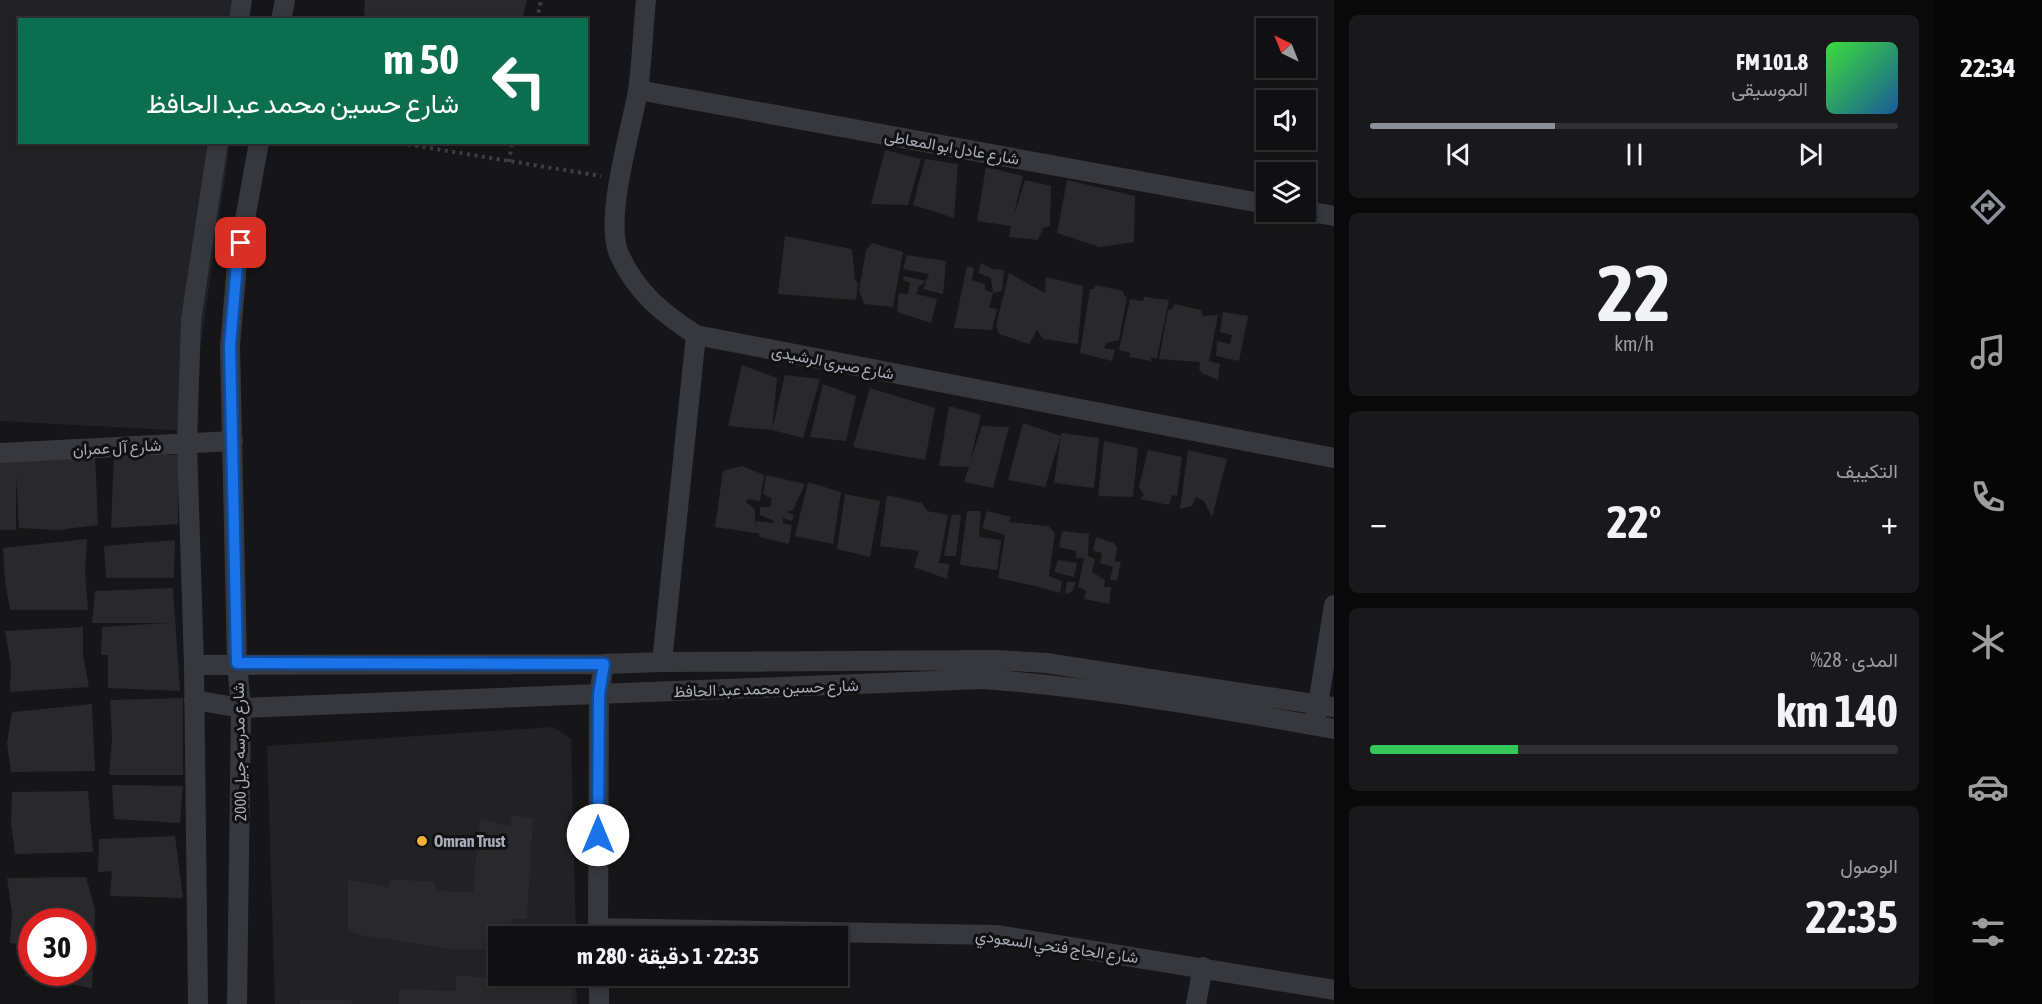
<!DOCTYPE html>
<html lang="ar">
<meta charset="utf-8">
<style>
:root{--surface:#101012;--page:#19191b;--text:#f1f3f6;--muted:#9c9d9f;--line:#303032;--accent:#8c9099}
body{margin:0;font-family:"Asap Condensed",Vazirmatn,sans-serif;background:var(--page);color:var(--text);direction:rtl;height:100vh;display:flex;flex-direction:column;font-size:22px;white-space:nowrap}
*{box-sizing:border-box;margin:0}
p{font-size:20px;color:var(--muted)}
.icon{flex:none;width:33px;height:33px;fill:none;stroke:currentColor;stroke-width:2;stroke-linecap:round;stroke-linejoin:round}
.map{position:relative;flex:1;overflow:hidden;direction:ltr}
.details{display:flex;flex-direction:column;gap:15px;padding:15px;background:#09090a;width:600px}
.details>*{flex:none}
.banner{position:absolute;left:18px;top:18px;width:570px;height:126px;border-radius:0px;box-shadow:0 3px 9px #0003,0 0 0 2px var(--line);direction:rtl;background:#0b6e4f;color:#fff;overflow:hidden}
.needle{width:39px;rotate:317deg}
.controls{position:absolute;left:1256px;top:18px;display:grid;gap:12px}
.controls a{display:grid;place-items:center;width:60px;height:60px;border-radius:0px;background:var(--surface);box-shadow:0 3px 9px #0003,0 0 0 2px var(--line);font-size:30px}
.speed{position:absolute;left:18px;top:908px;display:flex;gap:12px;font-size:30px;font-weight:700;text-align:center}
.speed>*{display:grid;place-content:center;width:78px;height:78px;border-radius:50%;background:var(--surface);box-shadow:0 3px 9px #0003,0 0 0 2px var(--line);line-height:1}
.speed .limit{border:9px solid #d22;background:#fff;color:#111}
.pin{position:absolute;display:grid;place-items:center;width:51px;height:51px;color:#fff;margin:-26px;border-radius:12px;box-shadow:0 3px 9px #0006}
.me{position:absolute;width:66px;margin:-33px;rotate:0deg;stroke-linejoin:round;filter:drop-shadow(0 0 4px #0008)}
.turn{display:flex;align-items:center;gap:21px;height:126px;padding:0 30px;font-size:27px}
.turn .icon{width:78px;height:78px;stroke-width:2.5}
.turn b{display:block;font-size:42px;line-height:51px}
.big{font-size:45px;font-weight:700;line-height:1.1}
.details .widget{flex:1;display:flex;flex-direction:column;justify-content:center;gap:9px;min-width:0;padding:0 21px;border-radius:9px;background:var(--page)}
.details .dial{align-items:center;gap:0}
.dial b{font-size:78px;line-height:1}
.song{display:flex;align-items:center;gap:18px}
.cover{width:72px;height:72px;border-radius:9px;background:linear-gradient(135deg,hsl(120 70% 55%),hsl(210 70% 35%))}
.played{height:6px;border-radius:3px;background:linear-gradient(90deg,var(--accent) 35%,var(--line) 35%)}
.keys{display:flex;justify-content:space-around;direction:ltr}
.heat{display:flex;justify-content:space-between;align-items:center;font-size:33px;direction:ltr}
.charge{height:9px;border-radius:4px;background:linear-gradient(90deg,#34c759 28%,var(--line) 0)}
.trip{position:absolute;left:488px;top:926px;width:360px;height:60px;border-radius:0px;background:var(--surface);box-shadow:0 3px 9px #0003,0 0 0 2px var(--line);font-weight:700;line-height:60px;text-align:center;direction:rtl}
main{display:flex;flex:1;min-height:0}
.tabs{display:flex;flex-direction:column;width:108px;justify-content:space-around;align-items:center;background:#060607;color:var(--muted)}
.tabs .icon{width:42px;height:42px}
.tabs .current{color:var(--accent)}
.tabs b{font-size:27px;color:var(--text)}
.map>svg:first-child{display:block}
</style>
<main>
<nav class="tabs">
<b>22:34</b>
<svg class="icon current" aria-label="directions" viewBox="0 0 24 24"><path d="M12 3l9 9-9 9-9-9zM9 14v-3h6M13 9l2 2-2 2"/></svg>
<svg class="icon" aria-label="music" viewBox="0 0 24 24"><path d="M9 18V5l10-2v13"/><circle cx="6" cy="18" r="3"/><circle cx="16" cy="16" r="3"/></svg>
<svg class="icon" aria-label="phone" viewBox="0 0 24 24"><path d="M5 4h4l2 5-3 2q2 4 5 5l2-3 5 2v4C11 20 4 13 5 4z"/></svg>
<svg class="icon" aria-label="climate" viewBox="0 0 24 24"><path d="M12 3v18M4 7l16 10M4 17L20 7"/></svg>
<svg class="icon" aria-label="car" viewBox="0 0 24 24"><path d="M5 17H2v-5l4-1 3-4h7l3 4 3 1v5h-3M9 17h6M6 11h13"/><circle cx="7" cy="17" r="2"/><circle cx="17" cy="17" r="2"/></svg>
<svg class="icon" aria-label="filters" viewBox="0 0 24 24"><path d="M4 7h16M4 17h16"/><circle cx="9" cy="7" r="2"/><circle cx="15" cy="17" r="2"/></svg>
</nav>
<section class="details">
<div class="widget">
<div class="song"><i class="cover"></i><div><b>101.8 FM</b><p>الموسيقى</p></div></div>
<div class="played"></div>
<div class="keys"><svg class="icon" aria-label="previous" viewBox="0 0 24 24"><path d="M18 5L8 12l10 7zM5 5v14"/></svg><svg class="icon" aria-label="pause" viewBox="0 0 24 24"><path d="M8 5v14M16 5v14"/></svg><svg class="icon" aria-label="next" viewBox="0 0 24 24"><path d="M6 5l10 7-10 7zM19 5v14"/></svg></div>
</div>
<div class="widget dial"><b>22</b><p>km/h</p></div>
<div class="widget"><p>التكييف</p>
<div class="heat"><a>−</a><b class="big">22°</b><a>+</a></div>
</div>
<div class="widget"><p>المدى · 28%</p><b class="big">140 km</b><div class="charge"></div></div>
<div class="widget"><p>الوصول</p><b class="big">22:35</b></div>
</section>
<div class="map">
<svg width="1334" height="1004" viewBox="0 0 1334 1004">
<rect width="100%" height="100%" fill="#161618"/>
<path fill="#222225" d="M0 0H251L248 19 20 20V142L230 143 188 431 0 421Z
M553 727 571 739 576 936H498V975H576L577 1004H275L267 746Z"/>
<path fill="#29292c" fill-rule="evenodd" d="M365 0H527L522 20H368L364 13Z
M885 150 921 159 908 205 871 204Z
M925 159 958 164 954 218 913 205Z
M986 167 1023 176 1013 218 1025 180 1051 186 1050 226 1043 228 1038 240 1009 237 1011 226 977 221Z
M1067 180 1135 196 1134 242 1100 247 1057 233Z
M785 236 852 249 855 280 858 283 856 300 778 294Z
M872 243 903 252 893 307 864 304 859 291 866 250Z
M907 255 946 261 943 294 923 289 929 274 903 269Z
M981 263 993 269 1004 270 1002 291 993 293 991 278 978 273Z
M967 266 974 268 972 280 985 284V290L993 293 989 308 997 309 992 330 954 328Z
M1009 273 1045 293 1046 277 1083 286 1078 344 1043 339 1037 330 1029 344 999 334 996 326Z
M904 276 926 281 919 287 916 294 937 299 931 323 897 312 899 293 908 294 910 283 903 280Z
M1095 285 1123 291 1124 296 1127 297 1119 340 1106 343 1104 348 1115 350 1112 361 1080 353 1090 289H1094Z
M1144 297 1169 300 1157 358 1150 357 1152 361 1129 357 1130 353 1119 350 1130 299 1143 301Z
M1174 304 1201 310 1203 316 1218 315 1209 361 1220 364 1218 380 1202 373 1199 369 1200 362 1159 359 1168 310 1172 309Z
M1223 312 1248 316 1239 361 1216 356 1217 341 1230 344 1232 335 1220 332Z
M742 365 777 378 772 430 728 426Z
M785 375 820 379 803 438 772 430Z
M823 384 856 396 846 441 810 437Z
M870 388 935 408 925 460 853 447Z
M949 406 981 415 970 462 982 426 1009 427 993 488 964 482 969 467 939 466Z
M1023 423 1061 436V433L1099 438 1094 488 1054 483 1061 436 1045 487 1008 480Z
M1104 441 1138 448 1133 497 1098 496Z
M1148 450 1182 457 1177 496 1172 495 1169 505 1140 499 1144 495 1139 487Z
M1188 450 1227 459 1212 517 1204 501 1196 497 1192 506 1180 509Z
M95 452 98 525 58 530 19 528 16 476V530H0V460Z
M114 454 179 455 178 524 111 528Z
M742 466 764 475 760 501 748 499 746 502 755 509V528L756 521 773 523 774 521 760 515V507H770L772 499 763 494 766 475 805 484 793 510 786 512 794 515 792 521 783 518V523L792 525 789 544 760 537 758 533H755L715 527 723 471Z
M808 482 841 492 833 544 795 536Z
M845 494 880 501 870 557 837 549Z
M887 495 922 503 927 511 948 515 939 563 949 564 947 579 914 567 919 551 880 546Z
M967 511H981L979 537 1001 540 997 570 960 565Z
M987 511 1011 517 1009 522 1048 526 1055 533 1049 576 1062 581 1060 593 1035 586 998 578 1005 535 982 528Z
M952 514 961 515 956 556H944Z
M1062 531 1089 534 1088 556 1095 559 1092 572 1105 580 1104 587H1111L1109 604 1084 599 1086 591 1078 587 1084 558H1076V551L1059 547Z
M1096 537 1114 543 1117 547 1115 562 1121 561 1117 580H1110L1113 567 1100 563 1102 553 1093 551Z
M87 539 85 572 88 610H10L5 581 3 548Z
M175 540 174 578H106L104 546Z
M1058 560 1077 563 1074 577 1054 572Z
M1067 582H1076L1072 592 1065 594Z
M173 588 180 691 108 688V655H101L102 627 168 623H92L95 591Z
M83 627V655L89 687 10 692 11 664 5 631Z
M183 698V775H109L112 738 110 700Z
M92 704 95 771 11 772 7 743 12 712Z
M112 785 183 786 180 823 114 819Z
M88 791 93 852 15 854 11 823 12 792Z
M512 815 533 818 527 919H511L512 936H498V950L450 949 360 935 348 930V880L388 887 391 879 434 882 437 891 473 892 480 819 509 826Z
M175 836 183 898 110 896 112 871 98 872 99 839Z
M86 877 95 910 92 988 25 976 28 945 10 943 12 913 7 878ZM32 921H82V972H32Z
M456 975 573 985 572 1004H399V989L456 991Z
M300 1000H351L352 1004H300Z"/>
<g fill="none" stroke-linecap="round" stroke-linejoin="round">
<path stroke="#3d3f44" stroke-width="4" stroke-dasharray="3 4.5" stroke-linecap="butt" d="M537 20 541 0
M393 142 601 176
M509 162 512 142"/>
<path stroke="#37383d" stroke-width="20" d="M646 0C643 30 642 61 638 91 631 130 604 218 619 254 636 292 662 313 696 335L1334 458
M239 20 242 0
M281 20 285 0
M638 90 1266 204
M1305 211 1334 216
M0 453 233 441
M662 662 696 335
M194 665 604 664 662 662 995 660 1046 663 1334 707
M194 700 241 708 983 679C1101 688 1218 708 1334 729
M1316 717 1334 605
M598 928 997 935 1334 990
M598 936 599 694 604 664
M599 975V1004
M198 1004 194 665 187 444 191 320 218 142
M237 1004 241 708 237 663 230 346 237 264 259 142
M1196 1004 1203 967"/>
</g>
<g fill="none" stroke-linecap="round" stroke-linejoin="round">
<defs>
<path id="route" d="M241 243 237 264 230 346 237 663 604 664 599 694 598 835"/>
</defs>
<use href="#route" stroke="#114b97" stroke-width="15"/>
<use href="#route" stroke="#1a73e8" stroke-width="10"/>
</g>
<circle fill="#f2b134" stroke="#111113" stroke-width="2" cx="422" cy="841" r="6"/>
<g text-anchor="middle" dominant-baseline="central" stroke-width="6" stroke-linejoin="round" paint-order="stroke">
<g font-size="16" fill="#a8adb8" stroke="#111113">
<text transform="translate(952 147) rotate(10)">شارع عادل ابو المعاطى</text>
<text transform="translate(833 362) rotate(11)">شارع صبرى الرشيدى</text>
<text transform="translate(117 447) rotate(-3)">شارع آل عمران</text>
<text transform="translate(766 688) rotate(-2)">شارع حسين محمد عبد الحافظ</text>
<text transform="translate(239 752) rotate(-91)">شارع مدرسه جيل 2000</text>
<text transform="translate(1057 946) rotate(8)">شارع الحاج فتحي السعودي</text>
</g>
<g font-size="16" font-weight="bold" fill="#a8adb8" stroke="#111113" text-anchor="start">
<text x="434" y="841">Omran Trust</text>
</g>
</g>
</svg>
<div class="controls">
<a><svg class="needle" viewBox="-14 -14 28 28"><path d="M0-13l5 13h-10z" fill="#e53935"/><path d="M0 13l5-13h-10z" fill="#9c9d9f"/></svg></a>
<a><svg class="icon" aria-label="sound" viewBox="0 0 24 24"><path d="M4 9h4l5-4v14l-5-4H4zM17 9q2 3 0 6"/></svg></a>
<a><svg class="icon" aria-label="layers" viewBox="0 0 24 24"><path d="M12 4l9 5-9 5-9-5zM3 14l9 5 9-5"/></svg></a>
</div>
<div class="speed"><div class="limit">30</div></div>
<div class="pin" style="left:241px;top:243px;background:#d93025"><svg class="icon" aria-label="arrive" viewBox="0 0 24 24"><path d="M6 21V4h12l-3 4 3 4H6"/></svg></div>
<svg class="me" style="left:598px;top:835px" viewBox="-20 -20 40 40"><circle r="19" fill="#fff"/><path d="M0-13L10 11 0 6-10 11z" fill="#1a73e8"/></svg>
<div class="trip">22:35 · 1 دقيقة · 280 m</div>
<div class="banner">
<div class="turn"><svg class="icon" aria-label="left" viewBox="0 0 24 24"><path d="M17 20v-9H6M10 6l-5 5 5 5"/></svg><div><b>50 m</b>شارع حسين محمد عبد الحافظ</div></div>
</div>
</div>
</main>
